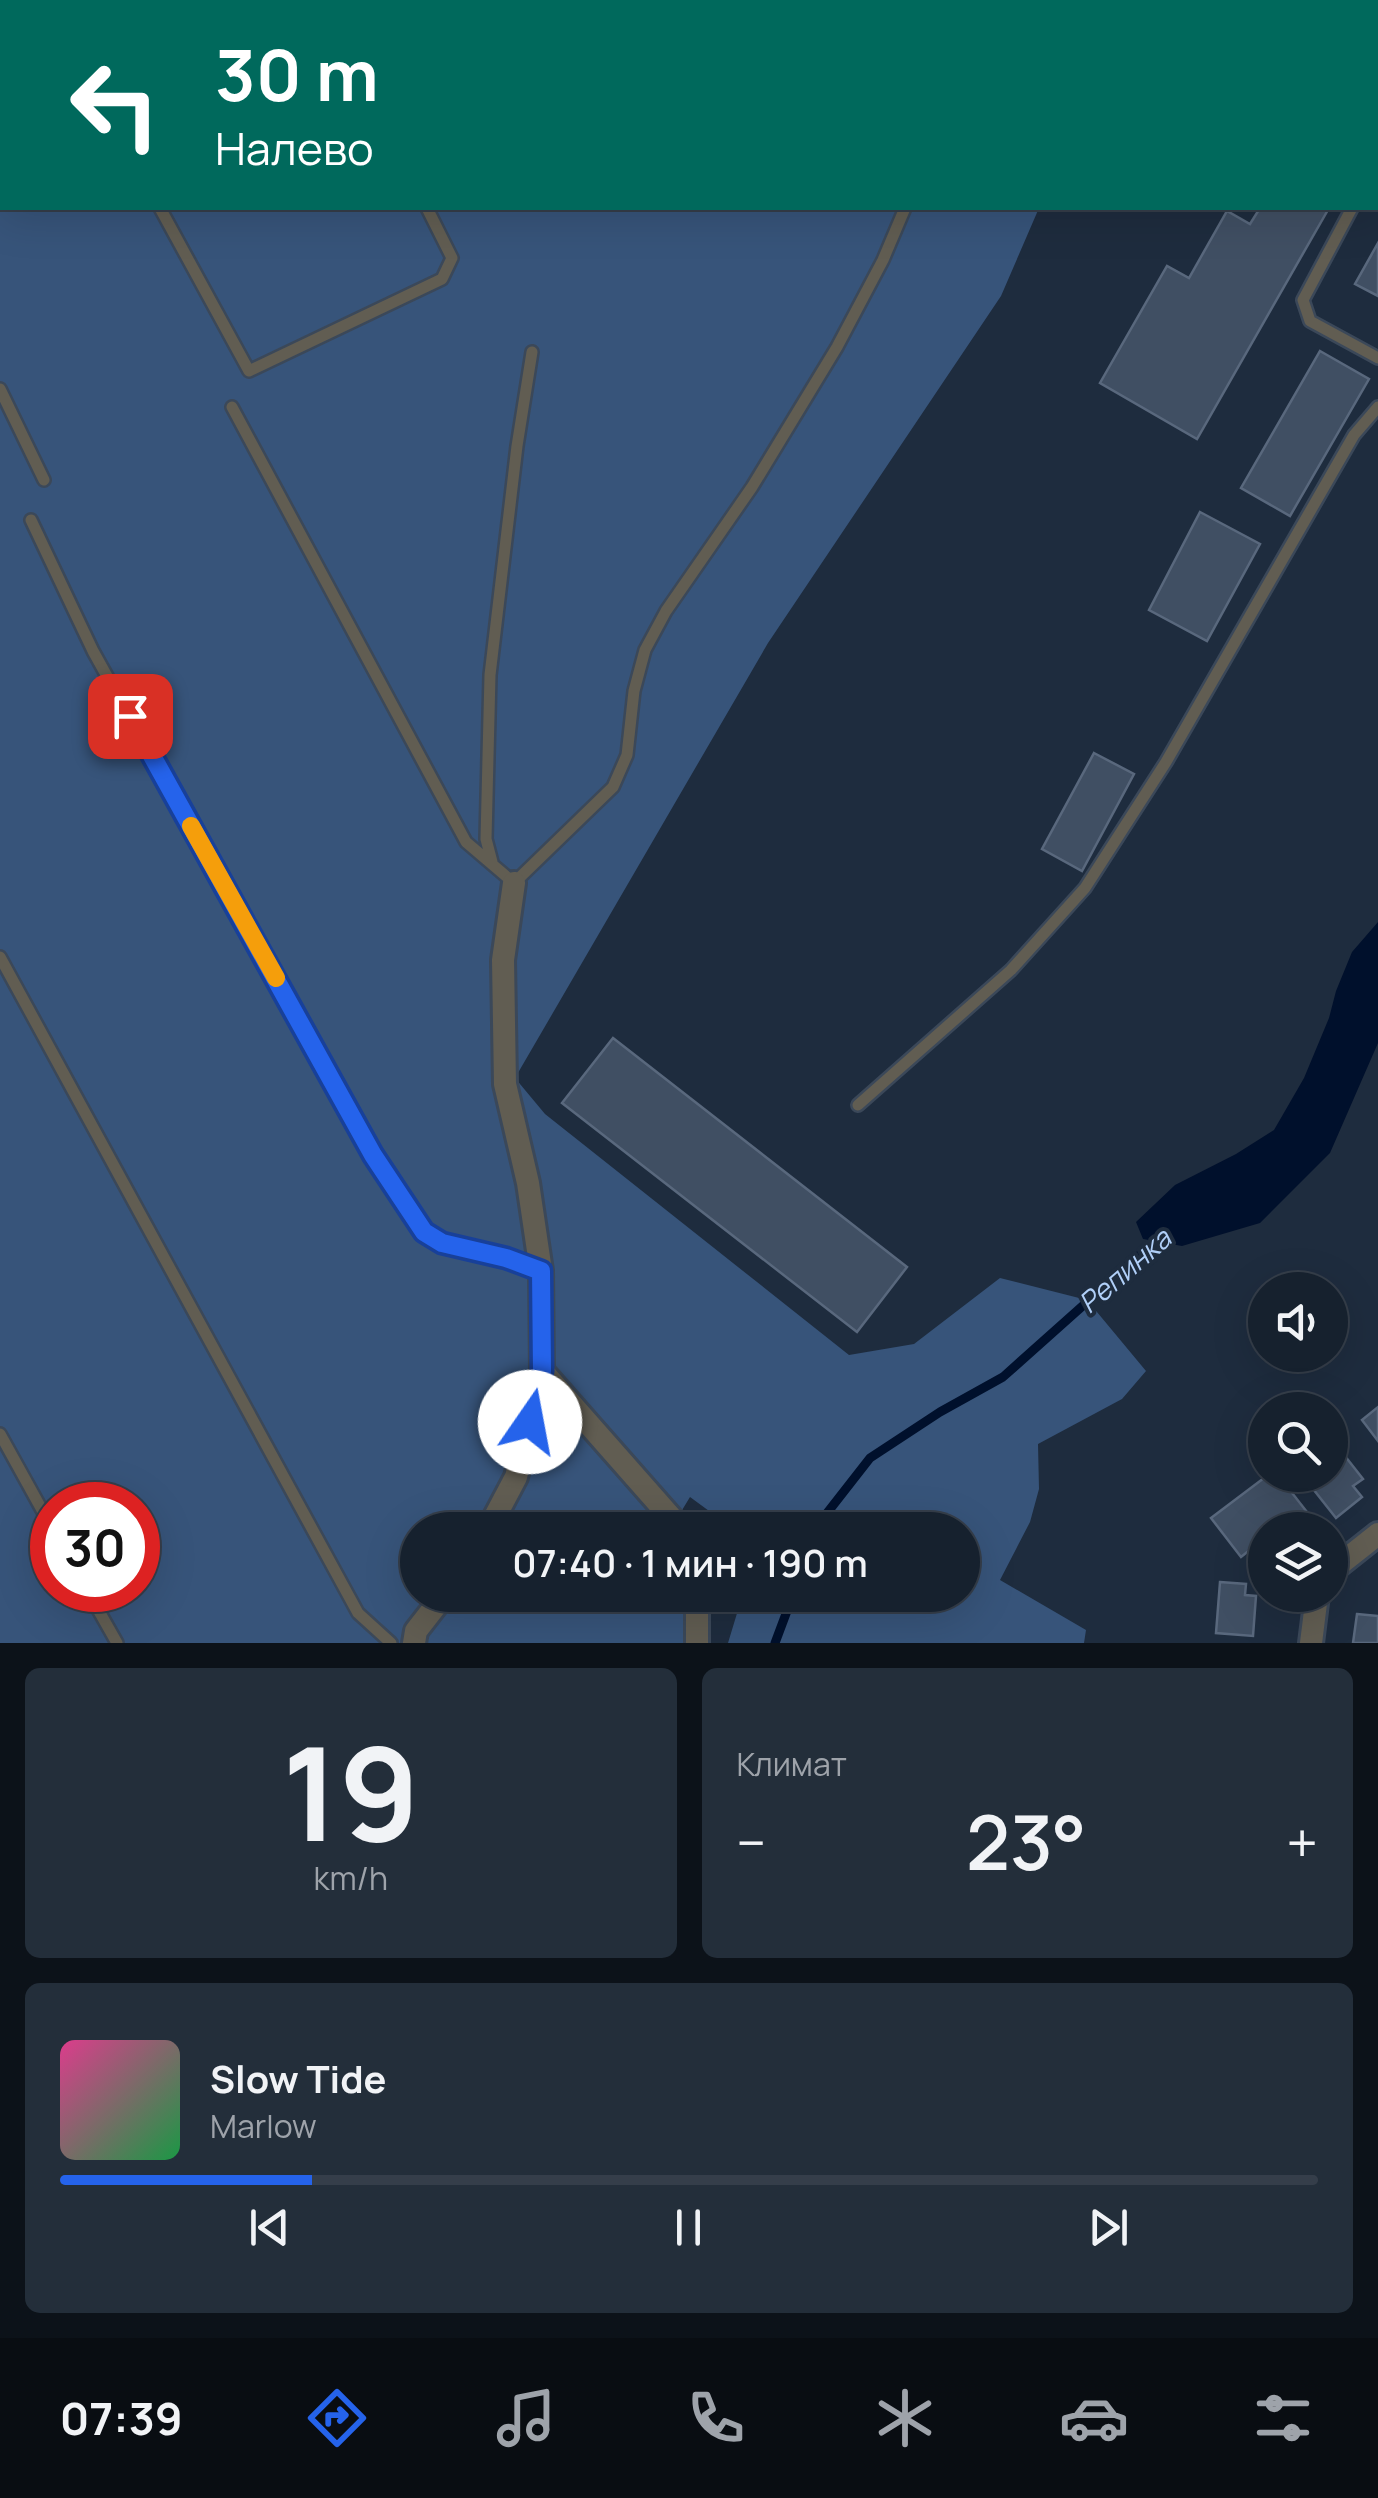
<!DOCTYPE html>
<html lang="ru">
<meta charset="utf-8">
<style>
:root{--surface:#16212e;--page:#232e3a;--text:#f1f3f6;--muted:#9ea3aa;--line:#353e4a;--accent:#2563eb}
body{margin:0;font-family:Manrope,sans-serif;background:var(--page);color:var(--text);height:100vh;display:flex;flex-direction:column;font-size:38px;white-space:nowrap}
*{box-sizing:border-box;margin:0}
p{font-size:32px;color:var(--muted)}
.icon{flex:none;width:55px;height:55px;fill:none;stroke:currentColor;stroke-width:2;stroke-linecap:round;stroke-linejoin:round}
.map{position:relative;height:1643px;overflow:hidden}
.drawer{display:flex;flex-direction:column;gap:25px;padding:25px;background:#0c1219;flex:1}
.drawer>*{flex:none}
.banner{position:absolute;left:0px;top:0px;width:1380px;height:210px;box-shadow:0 10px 40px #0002,0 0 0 2px var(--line);background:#00695c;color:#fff;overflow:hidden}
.tools{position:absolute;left:1248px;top:1272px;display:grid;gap:20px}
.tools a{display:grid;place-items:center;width:100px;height:100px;border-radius:50%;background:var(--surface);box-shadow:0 10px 40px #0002,0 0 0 2px var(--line);font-size:50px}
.speed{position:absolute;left:30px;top:1482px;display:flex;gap:20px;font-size:50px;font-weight:700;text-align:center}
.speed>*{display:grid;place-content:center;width:130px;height:130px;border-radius:50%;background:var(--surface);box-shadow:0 10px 40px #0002,0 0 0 2px var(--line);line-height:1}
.speed .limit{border:15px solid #d22;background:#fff;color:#111}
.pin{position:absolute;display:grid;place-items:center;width:85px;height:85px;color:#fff;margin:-42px;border-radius:20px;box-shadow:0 5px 15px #0006}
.me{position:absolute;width:110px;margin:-55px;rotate:12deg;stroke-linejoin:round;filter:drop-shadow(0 0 8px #0008)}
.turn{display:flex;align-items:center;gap:35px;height:210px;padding:0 50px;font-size:45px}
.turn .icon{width:130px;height:130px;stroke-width:2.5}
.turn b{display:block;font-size:70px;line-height:85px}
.big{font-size:75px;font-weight:600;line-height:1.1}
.drawer .tile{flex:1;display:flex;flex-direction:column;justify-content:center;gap:15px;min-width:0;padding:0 35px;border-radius:15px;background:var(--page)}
.drawer .dial{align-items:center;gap:0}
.dial b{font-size:130px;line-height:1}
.song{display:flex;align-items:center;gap:30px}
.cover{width:120px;height:120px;border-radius:15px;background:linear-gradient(135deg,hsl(330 70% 55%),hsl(140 70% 35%))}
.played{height:10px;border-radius:5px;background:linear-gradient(90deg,var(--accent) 20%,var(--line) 20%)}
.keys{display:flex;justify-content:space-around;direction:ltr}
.heat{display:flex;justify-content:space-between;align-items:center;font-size:55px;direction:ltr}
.drawer .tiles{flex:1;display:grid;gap:25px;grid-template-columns:1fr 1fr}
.tile:last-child{grid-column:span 2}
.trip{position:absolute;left:400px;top:1512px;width:580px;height:100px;border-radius:50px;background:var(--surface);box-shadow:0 10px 40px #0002,0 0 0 2px var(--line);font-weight:600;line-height:100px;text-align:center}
.tabs{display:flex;height:160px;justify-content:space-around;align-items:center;background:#090d12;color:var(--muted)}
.tabs .icon{width:70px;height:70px}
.tabs .active{color:var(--accent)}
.tabs b{font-size:45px;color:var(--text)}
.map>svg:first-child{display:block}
</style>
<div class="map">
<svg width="1378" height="1643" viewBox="0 0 1378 1643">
<rect width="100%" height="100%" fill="#1e2c3e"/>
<path fill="#37547a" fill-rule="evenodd" d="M0 0H1130L1128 2H2V208H1039L1001 296 768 643 515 1078 545 1114 849 1355 914 1344 1000 1278 1087 1300 1146 1371 1122 1399 1038 1444 1039 1489 1030 1522 1000 1580 1086 1630 1084 1643H728L738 1610 748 1595H962V1530H735L690 1497 670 1530H418V1595H685L688 1643H0ZM52 1505H138V1590H52Z"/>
<path fill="#00102c" d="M1378 922V1043L1330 1153 1260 1223 1182 1246 1143 1239 1136 1222 1175 1185 1236 1154 1274 1130 1304 1078 1329 1018 1336 991 1352 952Z"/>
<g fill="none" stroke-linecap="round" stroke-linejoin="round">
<path stroke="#00102c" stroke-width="9" d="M817 1530 820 1522 870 1458 940 1412 1003 1377 1161 1236
M775 1643 793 1595"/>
</g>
<path fill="#404f63" stroke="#59687d" stroke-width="2.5" d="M1244 0H1305L1304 2H1243Z
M1260 208H1329L1197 439 1100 383 1167 266 1189 278 1227 211 1250 224Z
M1378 243V296L1355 284Z
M1320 351 1369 379 1290 516 1241 488Z
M1200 512 1260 544 1207 641 1149 610Z
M1094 753 1134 774 1082 871 1042 849Z
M613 1038 907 1267 857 1332 562 1103Z
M1378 1407V1441L1362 1420Z
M1341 1451 1363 1479 1353 1486 1362 1497 1336 1518 1306 1480 1311 1475H1330V1460Z
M1268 1475H1278L1307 1512 1299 1519 1307 1530H1265V1567L1251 1549 1241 1557 1211 1518Z
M1220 1582 1246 1584 1245 1595 1256 1596 1253 1636 1216 1633Z
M1357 1614 1378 1616V1643H1353Z"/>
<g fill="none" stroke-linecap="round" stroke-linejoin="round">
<defs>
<path id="lane" d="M320 0 321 2
M1009 2 1011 0
M1378 84V85
M160 208 249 371 442 279 452 258 427 208
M1352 208 1303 300 1310 321 1378 358
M0 389 44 480
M232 407 466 842 514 883 613 787 627 755 634 691 645 650 666 611 752 487 837 347 883 260 905 208
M31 520 93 651 373 1155 425 1231 442 1243 506 1258 541 1271
M492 862 486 839 490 675 517 446 532 352
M0 957 358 1613 391 1643
M858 1105 1011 970 1085 888 1166 762 1354 435 1378 407
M0 1434 52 1528
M87 1590 117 1643"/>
<path id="street" d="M514 883 503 960 505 1084 528 1183 541 1271 542 1371 682 1530
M488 1530 516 1477 542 1371
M1330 1572 1378 1534
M414 1643 416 1631 444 1595
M697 1643V1595
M1311 1643 1317 1595"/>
</defs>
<use href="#lane" stroke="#3b4859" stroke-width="16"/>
<use href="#street" stroke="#3b4859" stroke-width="28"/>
<use href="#lane" stroke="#615d52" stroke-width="11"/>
<use href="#street" stroke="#615d52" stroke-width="22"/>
</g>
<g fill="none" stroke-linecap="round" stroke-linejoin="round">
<defs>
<path id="route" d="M130 716 373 1155 424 1232 442 1243 506 1258 541 1271 542 1371 530 1422"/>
</defs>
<use href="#route" stroke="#184099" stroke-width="25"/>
<use href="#route" stroke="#2563eb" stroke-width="18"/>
<path stroke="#f59e0b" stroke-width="18" d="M191 826 276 978"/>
</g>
<g text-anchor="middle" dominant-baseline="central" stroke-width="8" stroke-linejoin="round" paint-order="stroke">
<g font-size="28" font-style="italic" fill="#b0cff8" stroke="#1e2c3e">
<text transform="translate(1124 1270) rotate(-41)">Репинка</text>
</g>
</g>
</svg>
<div class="tools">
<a><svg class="icon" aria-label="sound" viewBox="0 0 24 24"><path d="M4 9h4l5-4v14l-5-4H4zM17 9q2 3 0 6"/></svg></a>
<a><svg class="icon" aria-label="search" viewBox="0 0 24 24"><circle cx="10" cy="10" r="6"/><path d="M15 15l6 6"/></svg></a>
<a><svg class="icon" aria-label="layers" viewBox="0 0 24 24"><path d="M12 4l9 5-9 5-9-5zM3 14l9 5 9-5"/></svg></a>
</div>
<div class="speed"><div class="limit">30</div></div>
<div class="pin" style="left:130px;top:716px;background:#d93025"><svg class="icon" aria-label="arrive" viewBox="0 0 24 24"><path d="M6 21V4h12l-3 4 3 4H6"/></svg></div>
<svg class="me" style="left:530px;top:1422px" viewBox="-20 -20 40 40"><circle r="19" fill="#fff"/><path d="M0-13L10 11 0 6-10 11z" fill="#2563eb"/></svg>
<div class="trip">07:40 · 1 мин · 190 m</div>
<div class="banner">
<div class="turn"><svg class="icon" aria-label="left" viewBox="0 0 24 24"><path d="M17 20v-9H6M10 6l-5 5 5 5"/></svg><div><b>30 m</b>Налево</div></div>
</div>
</div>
<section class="drawer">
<div class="tiles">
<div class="tile dial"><b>19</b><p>km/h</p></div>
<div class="tile"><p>Климат</p>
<div class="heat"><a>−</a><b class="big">23°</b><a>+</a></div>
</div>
<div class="tile">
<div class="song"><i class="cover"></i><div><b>Slow Tide</b><p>Marlow</p></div></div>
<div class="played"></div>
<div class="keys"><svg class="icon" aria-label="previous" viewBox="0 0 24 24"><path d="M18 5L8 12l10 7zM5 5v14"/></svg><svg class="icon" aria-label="pause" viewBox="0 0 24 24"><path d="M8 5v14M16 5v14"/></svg><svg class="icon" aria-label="next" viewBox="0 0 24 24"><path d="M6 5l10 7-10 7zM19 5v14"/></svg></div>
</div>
</div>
</section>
<nav class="tabs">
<b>07:39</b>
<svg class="icon active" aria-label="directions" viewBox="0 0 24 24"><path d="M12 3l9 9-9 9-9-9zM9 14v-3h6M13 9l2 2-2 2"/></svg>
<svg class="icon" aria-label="music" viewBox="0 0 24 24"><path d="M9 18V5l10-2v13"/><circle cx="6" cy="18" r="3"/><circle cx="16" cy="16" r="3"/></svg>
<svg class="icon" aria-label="phone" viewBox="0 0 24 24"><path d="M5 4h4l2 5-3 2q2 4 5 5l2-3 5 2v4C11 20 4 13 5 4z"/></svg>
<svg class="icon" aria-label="climate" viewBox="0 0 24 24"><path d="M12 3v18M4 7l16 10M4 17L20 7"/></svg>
<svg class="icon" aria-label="car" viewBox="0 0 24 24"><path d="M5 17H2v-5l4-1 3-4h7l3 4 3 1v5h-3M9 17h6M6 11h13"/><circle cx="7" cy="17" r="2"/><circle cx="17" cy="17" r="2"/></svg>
<svg class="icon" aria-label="filters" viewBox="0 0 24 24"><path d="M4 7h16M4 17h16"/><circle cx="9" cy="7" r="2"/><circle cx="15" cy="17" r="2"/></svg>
</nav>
